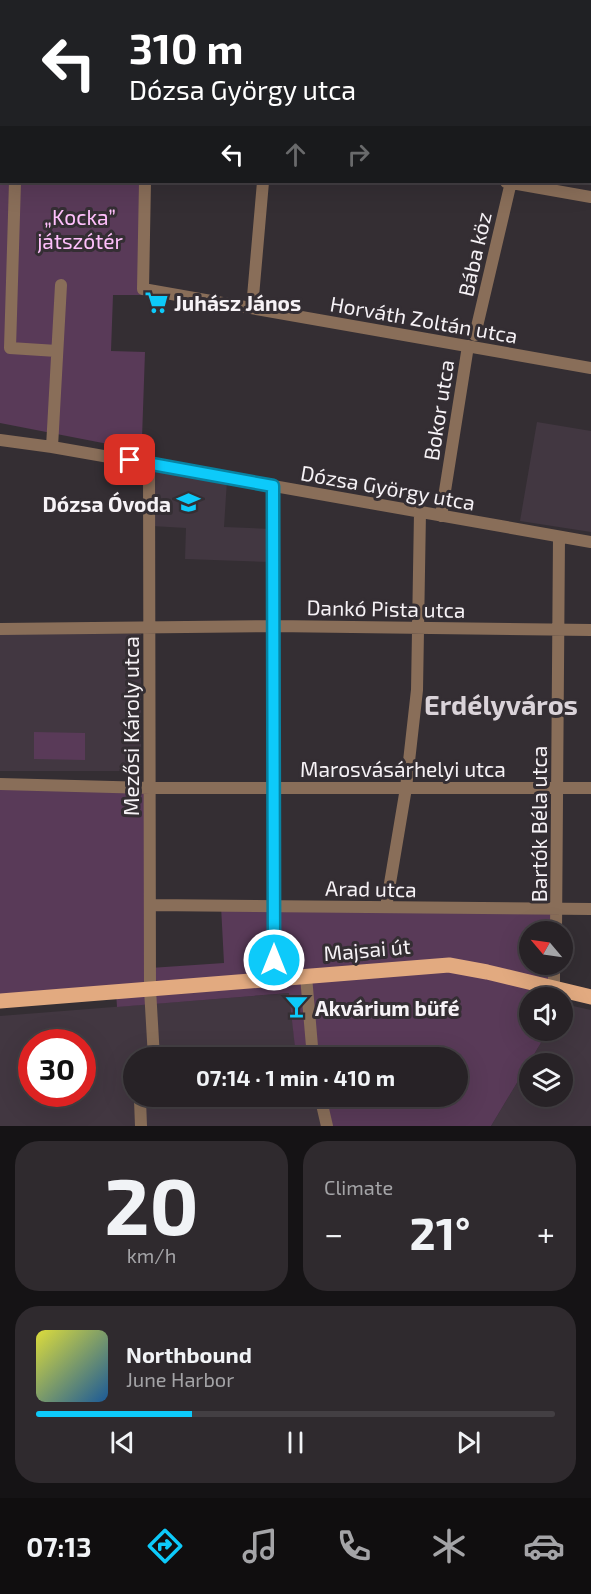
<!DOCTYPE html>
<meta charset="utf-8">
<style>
:root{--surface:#272226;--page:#2f2a2e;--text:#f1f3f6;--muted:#a4a4a7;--line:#433f43;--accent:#0dcafa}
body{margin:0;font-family:"Exo 2",sans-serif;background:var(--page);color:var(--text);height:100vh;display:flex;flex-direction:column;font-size:22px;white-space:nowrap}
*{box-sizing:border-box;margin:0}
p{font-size:20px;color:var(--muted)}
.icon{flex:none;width:33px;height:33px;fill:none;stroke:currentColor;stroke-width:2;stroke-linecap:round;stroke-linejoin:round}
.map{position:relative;height:1126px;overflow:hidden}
.drawer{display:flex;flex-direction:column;gap:15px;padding:15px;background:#151315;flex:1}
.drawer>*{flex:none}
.guide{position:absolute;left:0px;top:0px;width:591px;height:183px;box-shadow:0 6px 24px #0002,0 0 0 2px var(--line);background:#202124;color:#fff;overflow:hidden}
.needle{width:39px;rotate:299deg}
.fabs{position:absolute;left:519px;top:921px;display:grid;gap:12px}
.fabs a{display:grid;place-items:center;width:54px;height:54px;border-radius:50%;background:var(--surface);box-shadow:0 6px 24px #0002,0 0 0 2px var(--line);font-size:30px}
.speed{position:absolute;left:18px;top:1029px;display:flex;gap:12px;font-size:30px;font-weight:700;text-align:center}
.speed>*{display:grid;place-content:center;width:78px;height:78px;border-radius:50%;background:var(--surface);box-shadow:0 6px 24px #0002,0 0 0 2px var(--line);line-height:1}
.speed .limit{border:9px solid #d22;background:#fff;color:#111}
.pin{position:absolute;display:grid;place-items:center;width:51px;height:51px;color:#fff;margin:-26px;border-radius:12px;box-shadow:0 3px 9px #0006}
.me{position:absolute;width:66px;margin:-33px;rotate:0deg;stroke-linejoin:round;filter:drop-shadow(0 0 4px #0008)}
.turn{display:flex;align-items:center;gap:21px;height:126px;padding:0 30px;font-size:27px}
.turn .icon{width:78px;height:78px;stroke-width:2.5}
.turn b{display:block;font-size:42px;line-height:51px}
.lanes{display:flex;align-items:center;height:57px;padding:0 30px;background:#0003;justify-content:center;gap:30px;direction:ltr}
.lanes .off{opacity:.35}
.big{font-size:45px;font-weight:700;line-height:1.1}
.drawer .tile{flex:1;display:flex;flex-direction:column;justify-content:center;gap:9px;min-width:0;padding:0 21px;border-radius:24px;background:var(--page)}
.drawer .dial{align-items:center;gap:0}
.dial b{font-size:78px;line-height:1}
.song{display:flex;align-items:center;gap:18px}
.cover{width:72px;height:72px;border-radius:9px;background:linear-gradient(135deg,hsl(60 70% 55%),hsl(210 70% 35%))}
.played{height:6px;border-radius:3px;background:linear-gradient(90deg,var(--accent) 30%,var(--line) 30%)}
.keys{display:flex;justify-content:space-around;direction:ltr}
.heat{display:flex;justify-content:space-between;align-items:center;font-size:33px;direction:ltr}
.drawer .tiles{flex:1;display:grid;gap:15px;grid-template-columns:1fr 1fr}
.tile:last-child{grid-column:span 2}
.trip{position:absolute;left:123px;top:1047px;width:345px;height:60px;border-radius:30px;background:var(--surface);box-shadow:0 6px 24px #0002,0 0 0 2px var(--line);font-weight:700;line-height:60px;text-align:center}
.tabs{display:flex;height:96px;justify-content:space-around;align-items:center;background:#100e0f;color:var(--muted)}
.tabs .icon{width:42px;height:42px}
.tabs .on{color:var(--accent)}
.tabs b{font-size:27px;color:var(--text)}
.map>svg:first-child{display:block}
</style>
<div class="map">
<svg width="591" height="1126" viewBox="0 0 591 1126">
<rect width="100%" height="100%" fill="#342e33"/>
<path fill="#423741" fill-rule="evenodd" d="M537 422 591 431V532L520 521Z
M152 467 227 480 224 527 271 529V562L185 559 186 528 152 526Z
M0 634H141V771H0Z
M290 993 296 1057 134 1058V1096L315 1097 322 1126H0V1016ZM32 1042H82V1094H32Z
M564 1004 591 1010V1126H491L548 1031 562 1030ZM530 1064H562V1096H530Z"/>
<path fill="#593a58" d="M0 128 2 182H147V295H113L111 351 145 352 142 438 108 437V444L0 423Z
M34 732 85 733V760L34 759Z
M0 785 150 788V968L224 963 221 906 556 910 555 931 530 932V964L554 965 553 987 570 992 563 1006 562 998H530V1030L548 1031 491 1126H322L315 1097 458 1096V1058L296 1057 289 993 117 1007 116 992 0 1001Z"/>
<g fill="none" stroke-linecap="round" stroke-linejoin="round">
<path stroke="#896e59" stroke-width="12" d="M330 0 335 2
M499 2V0
M590 77 591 78
M0 94H2
M15 182 10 348 57 351
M145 182 143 289 591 368
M506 182 591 197
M252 308 263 182
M475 335 511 182
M0 440 52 447 149 464 591 542
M52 447 61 285
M149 464 150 989 154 1058
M273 486 274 978
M441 516 468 346
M0 629 273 626 591 630
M0 784 150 788H591
M150 905 591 909
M386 907 406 788 417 690 420 512
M556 932 559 537
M306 976 313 1058
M554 987V964
M320 1096 327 1126
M141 1126 140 1100 149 1096"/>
<path stroke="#e2aa80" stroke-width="15" d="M0 1001 449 965 487 972 591 997"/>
</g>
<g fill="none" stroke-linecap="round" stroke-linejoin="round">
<defs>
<path id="route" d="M130 460 273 486 274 960"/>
</defs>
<use href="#route" stroke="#0883a2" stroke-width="15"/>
<use href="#route" stroke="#0dcafa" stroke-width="10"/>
</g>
<defs>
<symbol id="supermarket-bare" viewBox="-9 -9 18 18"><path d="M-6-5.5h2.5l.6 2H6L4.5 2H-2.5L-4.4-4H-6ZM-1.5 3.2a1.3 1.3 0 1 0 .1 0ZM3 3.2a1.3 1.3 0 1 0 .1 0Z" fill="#0dcafa" stroke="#342e33" stroke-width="2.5" paint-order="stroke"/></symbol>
<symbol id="school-bare" viewBox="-9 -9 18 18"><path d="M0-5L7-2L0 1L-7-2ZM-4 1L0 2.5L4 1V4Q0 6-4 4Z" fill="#0dcafa" stroke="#342e33" stroke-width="2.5" paint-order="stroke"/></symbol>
<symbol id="bar-bare" viewBox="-9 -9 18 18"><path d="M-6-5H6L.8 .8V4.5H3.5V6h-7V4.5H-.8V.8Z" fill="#0dcafa" stroke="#342e33" stroke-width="2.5" paint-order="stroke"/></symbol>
</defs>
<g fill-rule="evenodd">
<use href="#supermarket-bare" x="140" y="286" width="33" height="33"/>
<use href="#school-bare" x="172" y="486" width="33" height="33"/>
<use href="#bar-bare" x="280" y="990" width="33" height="33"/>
</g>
<g text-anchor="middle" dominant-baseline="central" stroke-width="6" stroke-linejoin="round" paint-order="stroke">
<g font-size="21" fill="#ffc0fc" stroke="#342e33">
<text x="80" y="216">„Kocka”<tspan x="80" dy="24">játszótér</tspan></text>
</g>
<g font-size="21" fill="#f6f2f6" stroke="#342e33">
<text transform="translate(474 254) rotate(-77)">Bába köz</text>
<text transform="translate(424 319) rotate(10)">Horváth Zoltán utca</text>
<text transform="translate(438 410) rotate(-81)">Bokor utca</text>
<text transform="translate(388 487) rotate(10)">Dózsa György utca</text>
<text transform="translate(386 608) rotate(1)">Dankó Pista utca</text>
<text transform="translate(130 726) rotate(-90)">Mezősi Károly utca</text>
<text x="403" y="768">Marosvásárhelyi utca</text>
<text transform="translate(538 824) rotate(-90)">Bartók Béla utca</text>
<text transform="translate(371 888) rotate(1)">Arad utca</text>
<text transform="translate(367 949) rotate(-5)">Majsai út</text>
</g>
<g font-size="21" font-weight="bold" fill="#f6f2f6" stroke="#342e33" text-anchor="start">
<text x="174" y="302">Juhász János</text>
<text x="171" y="503" text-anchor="end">Dózsa Óvoda</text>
<text x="315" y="1007">Akvárium büfé</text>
</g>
<g font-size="27" font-weight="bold" fill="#dad3d9" stroke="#342e33">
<text x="501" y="704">Erdélyváros</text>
</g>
</g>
</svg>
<div class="fabs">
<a><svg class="needle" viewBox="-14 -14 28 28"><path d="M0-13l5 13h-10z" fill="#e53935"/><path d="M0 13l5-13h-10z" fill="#a4a4a7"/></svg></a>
<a><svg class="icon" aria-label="sound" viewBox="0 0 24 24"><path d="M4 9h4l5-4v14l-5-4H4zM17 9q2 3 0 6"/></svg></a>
<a><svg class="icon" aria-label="layers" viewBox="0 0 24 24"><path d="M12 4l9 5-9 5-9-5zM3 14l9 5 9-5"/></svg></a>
</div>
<div class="speed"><div class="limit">30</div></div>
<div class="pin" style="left:130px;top:460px;background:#d93025"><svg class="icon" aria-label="arrive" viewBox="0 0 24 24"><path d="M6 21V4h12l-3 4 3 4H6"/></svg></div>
<svg class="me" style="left:274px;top:960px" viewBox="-20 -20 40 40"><circle r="17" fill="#0dcafa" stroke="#fff" stroke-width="3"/><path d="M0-11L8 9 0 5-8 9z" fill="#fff"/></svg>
<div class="trip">07:14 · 1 min · 410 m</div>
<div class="guide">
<div class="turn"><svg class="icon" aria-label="left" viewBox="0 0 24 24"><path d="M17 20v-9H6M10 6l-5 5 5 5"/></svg><div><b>310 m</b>Dózsa György utca</div></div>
<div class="lanes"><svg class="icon" aria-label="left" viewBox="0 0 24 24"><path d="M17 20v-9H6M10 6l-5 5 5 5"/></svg><svg class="icon off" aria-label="ahead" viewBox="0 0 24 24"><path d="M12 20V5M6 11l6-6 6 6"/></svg><svg class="icon off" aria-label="right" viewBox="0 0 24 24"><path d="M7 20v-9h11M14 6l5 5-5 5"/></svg></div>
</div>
</div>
<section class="drawer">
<div class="tiles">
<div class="tile dial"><b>20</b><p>km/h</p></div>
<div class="tile"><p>Climate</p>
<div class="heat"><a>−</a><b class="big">21°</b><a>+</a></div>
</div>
<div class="tile">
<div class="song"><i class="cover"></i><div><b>Northbound</b><p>June Harbor</p></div></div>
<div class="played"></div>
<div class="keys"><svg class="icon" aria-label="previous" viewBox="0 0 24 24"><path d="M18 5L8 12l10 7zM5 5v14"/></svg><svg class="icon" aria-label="pause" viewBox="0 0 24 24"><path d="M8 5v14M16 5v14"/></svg><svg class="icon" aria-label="next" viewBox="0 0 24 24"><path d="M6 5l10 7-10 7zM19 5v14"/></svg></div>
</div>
</div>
</section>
<nav class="tabs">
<b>07:13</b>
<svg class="icon on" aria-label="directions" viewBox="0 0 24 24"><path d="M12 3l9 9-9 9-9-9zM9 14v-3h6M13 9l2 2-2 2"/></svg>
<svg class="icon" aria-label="music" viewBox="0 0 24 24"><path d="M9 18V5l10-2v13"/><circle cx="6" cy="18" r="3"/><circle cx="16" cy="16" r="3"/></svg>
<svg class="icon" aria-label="phone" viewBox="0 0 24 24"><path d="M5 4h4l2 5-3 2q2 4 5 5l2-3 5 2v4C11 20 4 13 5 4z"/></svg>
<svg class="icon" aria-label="climate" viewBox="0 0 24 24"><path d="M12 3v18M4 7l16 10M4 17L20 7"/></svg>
<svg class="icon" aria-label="car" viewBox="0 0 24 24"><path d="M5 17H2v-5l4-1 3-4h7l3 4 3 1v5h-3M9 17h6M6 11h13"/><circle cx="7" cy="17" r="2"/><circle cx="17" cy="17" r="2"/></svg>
</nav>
